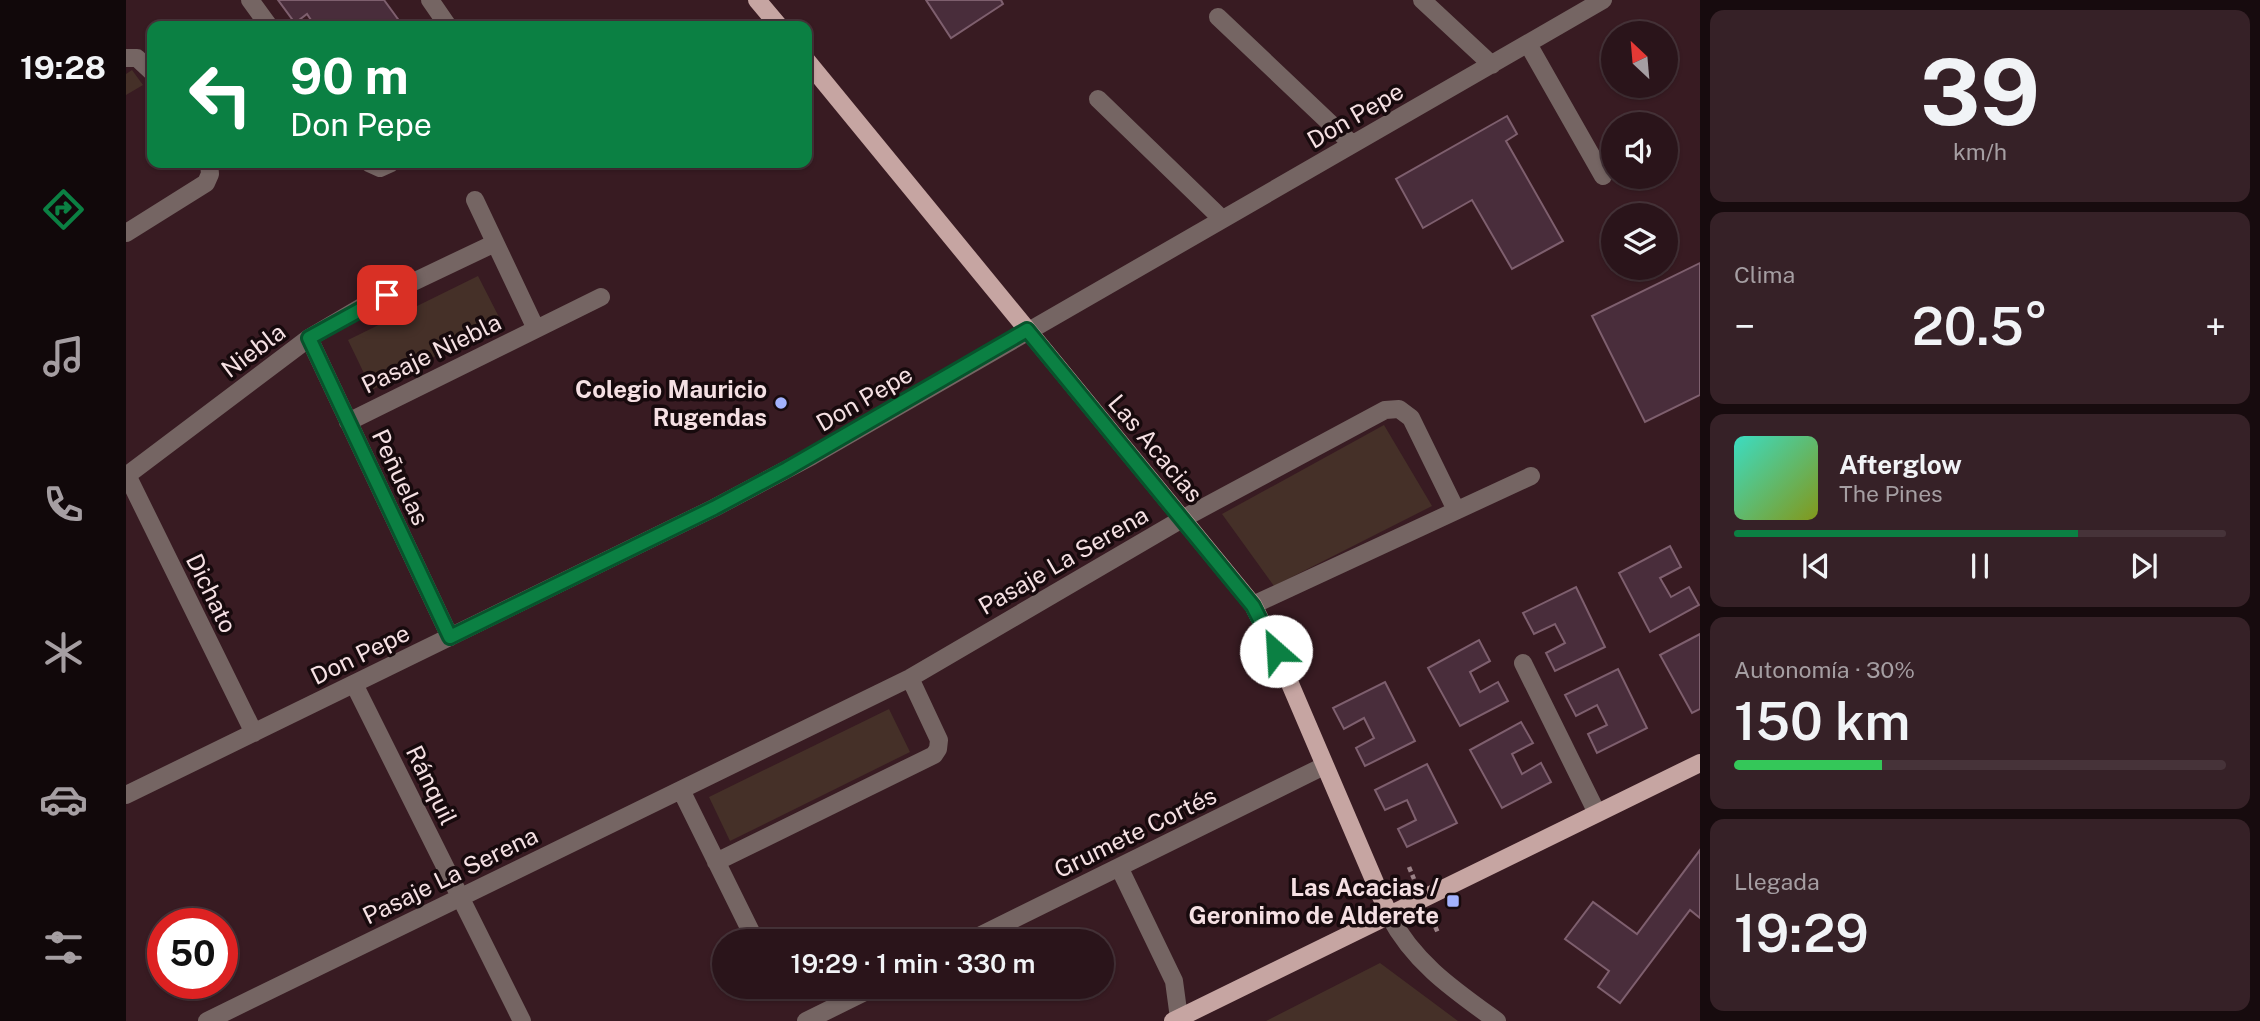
<!DOCTYPE html>
<html lang="es">
<meta charset="utf-8">
<style>
:root{--surface:#2a141a;--page:#362127;--text:#f1f3f6;--muted:#a59ea2;--line:#463339;--accent:#0b8043}
body{margin:0;font-family:"Public Sans",sans-serif;background:var(--page);color:var(--text);height:100vh;display:flex;flex-direction:column;font-size:26px;white-space:nowrap}
*{box-sizing:border-box;margin:0}
p{font-size:23px;color:var(--muted)}
.icon{flex:none;width:38px;height:38px;fill:none;stroke:currentColor;stroke-width:2;stroke-linecap:round;stroke-linejoin:round}
.map{position:relative;flex:1;overflow:hidden}
.details{display:flex;flex-direction:column;gap:10px;padding:10px;background:#170b0e;width:560px}
.details>*{flex:none}
.banner{position:absolute;left:21px;top:21px;width:665px;height:147px;border-radius:14px;box-shadow:0 2px 5px #0004,0 0 0 2px var(--line);background:#0b8043;color:#fff;overflow:hidden}
.needle{width:46px;rotate:334deg}
.controls{position:absolute;left:1475px;top:21px;display:grid;gap:14px}
.controls a{display:grid;place-items:center;width:77px;height:77px;border-radius:50%;background:var(--surface);box-shadow:0 2px 5px #0004,0 0 0 2px var(--line);font-size:35px}
.speed{position:absolute;left:21px;top:908px;display:flex;gap:14px;font-size:35px;font-weight:700;text-align:center}
.speed>*{display:grid;place-content:center;width:91px;height:91px;border-radius:50%;background:var(--surface);box-shadow:0 2px 5px #0004,0 0 0 2px var(--line);line-height:1}
.speed .limit{border:10px solid #d22;background:#fff;color:#111}
.pin{position:absolute;display:grid;place-items:center;width:60px;height:60px;color:#fff;margin:-30px;border-radius:14px;box-shadow:0 4px 10px #0006}
.me{position:absolute;width:77px;margin:-38px;rotate:334deg;stroke-linejoin:round;filter:drop-shadow(0 0 5px #0008)}
.turn{display:flex;align-items:center;gap:24px;height:147px;padding:0 28px;font-size:32px}
.turn .icon{width:91px;height:91px;stroke-width:2.5}
.turn b{display:block;font-size:49px;line-height:60px}
.big{font-size:52px;font-weight:600;line-height:1.1}
.details .tile{flex:1;display:flex;flex-direction:column;justify-content:center;gap:10px;min-width:0;padding:0 24px;border-radius:14px;background:var(--page)}
.details .dial{align-items:center;gap:0}
.dial b{font-size:91px;line-height:1}
.song{display:flex;align-items:center;gap:21px}
.cover{width:84px;height:84px;border-radius:10px;background:linear-gradient(135deg,hsl(170 70% 55%),hsl(70 70% 35%))}
.played{height:7px;border-radius:4px;background:linear-gradient(90deg,var(--accent) 70%,var(--line) 70%)}
.keys{display:flex;justify-content:space-around;direction:ltr}
.heat{display:flex;justify-content:space-between;align-items:center;font-size:38px;direction:ltr}
.charge{height:10px;border-radius:5px;background:linear-gradient(90deg,#34c759 30%,var(--line) 0)}
.trip{position:absolute;left:586px;top:929px;width:402px;height:70px;border-radius:35px;background:var(--surface);box-shadow:0 2px 5px #0004,0 0 0 2px var(--line);font-weight:600;line-height:70px;text-align:center}
main{display:flex;flex:1;min-height:0}
.tab-bar{display:flex;flex-direction:column;width:126px;justify-content:space-around;align-items:center;background:#11080a;color:var(--muted)}
.tab-bar .icon{width:49px;height:49px}
.tab-bar .active{color:var(--accent)}
.tab-bar b{font-size:32px;color:var(--text)}
.map>svg:first-child{display:block}
</style>
<main>
<nav class="tab-bar">
<b>19:28</b>
<svg class="icon active" aria-label="directions" viewBox="0 0 24 24"><path d="M12 3l9 9-9 9-9-9zM9 14v-3h6M13 9l2 2-2 2"/></svg>
<svg class="icon" aria-label="music" viewBox="0 0 24 24"><path d="M9 18V5l10-2v13"/><circle cx="6" cy="18" r="3"/><circle cx="16" cy="16" r="3"/></svg>
<svg class="icon" aria-label="phone" viewBox="0 0 24 24"><path d="M5 4h4l2 5-3 2q2 4 5 5l2-3 5 2v4C11 20 4 13 5 4z"/></svg>
<svg class="icon" aria-label="climate" viewBox="0 0 24 24"><path d="M12 3v18M4 7l16 10M4 17L20 7"/></svg>
<svg class="icon" aria-label="car" viewBox="0 0 24 24"><path d="M5 17H2v-5l4-1 3-4h7l3 4 3 1v5h-3M9 17h6M6 11h13"/><circle cx="7" cy="17" r="2"/><circle cx="17" cy="17" r="2"/></svg>
<svg class="icon" aria-label="filters" viewBox="0 0 24 24"><path d="M4 7h16M4 17h16"/><circle cx="9" cy="7" r="2"/><circle cx="15" cy="17" r="2"/></svg>
</nav>
<div class="map">
<svg width="1574" height="1021" viewBox="0 0 1574 1021">
<rect width="100%" height="100%" fill="#381b22"/>
<path fill="#453028" d="M6 70 17 85 0 95V74Z
M352 276 375 321 246 390 222 340Z
M1258 425 1306 506 1148 586 1096 514Z
M763 709 784 752 604 841 583 797Z
M1254 963 1332 1021H1140Z"/>
<path fill="#492d3b" stroke="#7e5f6e" stroke-width="2" d="M152 0H258L277 26H189L181 14 169 23Z
M800 0H875L877 4 825 38Z
M1381 116 1391 134 1380 141 1437 241 1386 269 1346 200 1297 228 1270 179Z
M1574 263V395L1519 422 1466 316Z
M1544 546 1555 567 1534 578 1545 597 1563 587 1573 605 1524 632 1493 573Z
M1450 587 1479 647 1429 671 1420 653 1439 643 1429 624 1408 634 1397 613Z
M1574 634V709L1566 713 1534 655Z
M1353 640 1364 661 1344 672 1354 692 1372 682 1382 701 1334 726 1302 668Z
M1492 669 1521 728 1471 753 1462 734 1481 725 1471 705 1450 716 1439 695Z
M1259 682 1289 741 1239 766 1230 748 1248 738 1238 718 1218 729 1207 708Z
M1395 722 1407 743 1386 754 1396 774 1415 763 1425 782 1376 808 1344 750Z
M1301 764 1331 823 1281 847 1272 829 1290 820 1281 800 1259 810 1249 790Z
M1574 850V918L1564 910 1494 1003 1472 987 1483 971 1439 939 1467 902 1511 934Z"/>
<g fill="none" stroke-linecap="round" stroke-linejoin="round">
<path stroke="#9a8186" stroke-width="4.5" stroke-dasharray="5 3.5" stroke-linecap="butt" d="M1283 867 1288 879
M1306 919 1312 933"/>
<path stroke="#756563" stroke-width="18" d="M124 0 143 26
M304 0 322 26
M1296 0 1366 65
M1092 17 1226 144
M1402 44 1477 176
M0 58H11L26 72
M972 99 1096 219
M243 163 254 168 265 163
M349 200 410 329
M0 233 80 183 84 174 83 163
M183 338 324 637
M222 422 475 297
M1 475 128 733
M0 476 183 338 239 305 369 243
M1127 605 1405 476
M1397 663 1471 813
M228 684 396 1021
M555 790 630 942
M0 795 588 508 686 456 1477 0
M590 862 808 755 812 749 813 740 784 678
M993 867 1048 981 1053 1018
M1263 915C1288 963 1328 990 1371 1021
M841 942 1198 766
M81 1021 784 678 1056 519 1259 410 1273 409 1285 418 1330 510
M680 1021 749 987"/>
<path stroke="#c6a5a2" stroke-width="18" d="M631 0 653 26
M681 61 1127 605 1150 651 1263 915
M1047 1021 1574 763"/>
</g>
<g fill="none" stroke-linecap="round" stroke-linejoin="round">
<defs>
<path id="route" d="M261 295 183 338 324 637 588 508 661 469 901 330 1127 606 1150 651"/>
</defs>
<use href="#route" stroke="#07532c" stroke-width="18"/>
<use href="#route" stroke="#0b8043" stroke-width="12"/>
</g>
<g fill="#a3b2fd" stroke="#170a0d" stroke-width="2.5">
<circle cx="655" cy="403" r="7"/>
<rect x="1320" y="894" width="14" height="14" rx="3.5"/>
</g>
<g text-anchor="middle" dominant-baseline="central" stroke-width="7" stroke-linejoin="round" paint-order="stroke">
<g font-size="24" fill="#f5e0e3" stroke="#170a0d">
<text transform="translate(1229 115) rotate(-30)">Don Pepe</text>
<text transform="translate(127 350) rotate(-37)">Niebla</text>
<text transform="translate(305 353) rotate(-26)">Pasaje Niebla</text>
<text transform="translate(738 398) rotate(-30)">Don Pepe</text>
<text transform="translate(1030 448) rotate(50)">Las Acacias</text>
<text transform="translate(275 477) rotate(65)">Peñuelas</text>
<text transform="translate(937 560) rotate(-30)">Pasaje La Serena</text>
<text transform="translate(86 593) rotate(64)">Dichato</text>
<text transform="translate(234 654) rotate(-26)">Don Pepe</text>
<text transform="translate(306 785) rotate(64)">Ránquil</text>
<text transform="translate(1009 832) rotate(-26)">Grumete Cortés</text>
<text transform="translate(324 875) rotate(-26)">Pasaje La Serena</text>
</g>
<g font-size="24" font-weight="bold" fill="#f5e0e3" stroke="#170a0d" text-anchor="end">
<text x="641" y="389">Colegio Mauricio<tspan x="641" dy="28">Rugendas</tspan></text>
<text x="1313" y="887">Las Acacias /<tspan x="1313" dy="28">Geronimo de Alderete</tspan></text>
</g>
</g>
</svg>
<div class="controls">
<a><svg class="needle" viewBox="-14 -14 28 28"><path d="M0-13l5 13h-10z" fill="#e53935"/><path d="M0 13l5-13h-10z" fill="#a59ea2"/></svg></a>
<a><svg class="icon" aria-label="sound" viewBox="0 0 24 24"><path d="M4 9h4l5-4v14l-5-4H4zM17 9q2 3 0 6"/></svg></a>
<a><svg class="icon" aria-label="layers" viewBox="0 0 24 24"><path d="M12 4l9 5-9 5-9-5zM3 14l9 5 9-5"/></svg></a>
</div>
<div class="speed"><div class="limit">50</div></div>
<div class="pin" style="left:261px;top:295px;background:#d93025"><svg class="icon" aria-label="arrive" viewBox="0 0 24 24"><path d="M6 21V4h12l-3 4 3 4H6"/></svg></div>
<svg class="me" style="left:1150px;top:651px" viewBox="-20 -20 40 40"><circle r="19" fill="#fff"/><path d="M0-13L10 11 0 6-10 11z" fill="#0b8043"/></svg>
<div class="trip">19:29 · 1 min · 330 m</div>
<div class="banner">
<div class="turn"><svg class="icon" aria-label="left" viewBox="0 0 24 24"><path d="M17 20v-9H6M10 6l-5 5 5 5"/></svg><div><b>90 m</b>Don Pepe</div></div>
</div>
</div>
<section class="details">
<div class="tile dial"><b>39</b><p>km/h</p></div>
<div class="tile"><p>Clima</p>
<div class="heat"><a>−</a><b class="big">20.5°</b><a>+</a></div>
</div>
<div class="tile">
<div class="song"><i class="cover"></i><div><b>Afterglow</b><p>The Pines</p></div></div>
<div class="played"></div>
<div class="keys"><svg class="icon" aria-label="previous" viewBox="0 0 24 24"><path d="M18 5L8 12l10 7zM5 5v14"/></svg><svg class="icon" aria-label="pause" viewBox="0 0 24 24"><path d="M8 5v14M16 5v14"/></svg><svg class="icon" aria-label="next" viewBox="0 0 24 24"><path d="M6 5l10 7-10 7zM19 5v14"/></svg></div>
</div>
<div class="tile"><p>Autonomía · 30%</p><b class="big">150 km</b><div class="charge"></div></div>
<div class="tile"><p>Llegada</p><b class="big">19:29</b></div>
</section>
</main>
